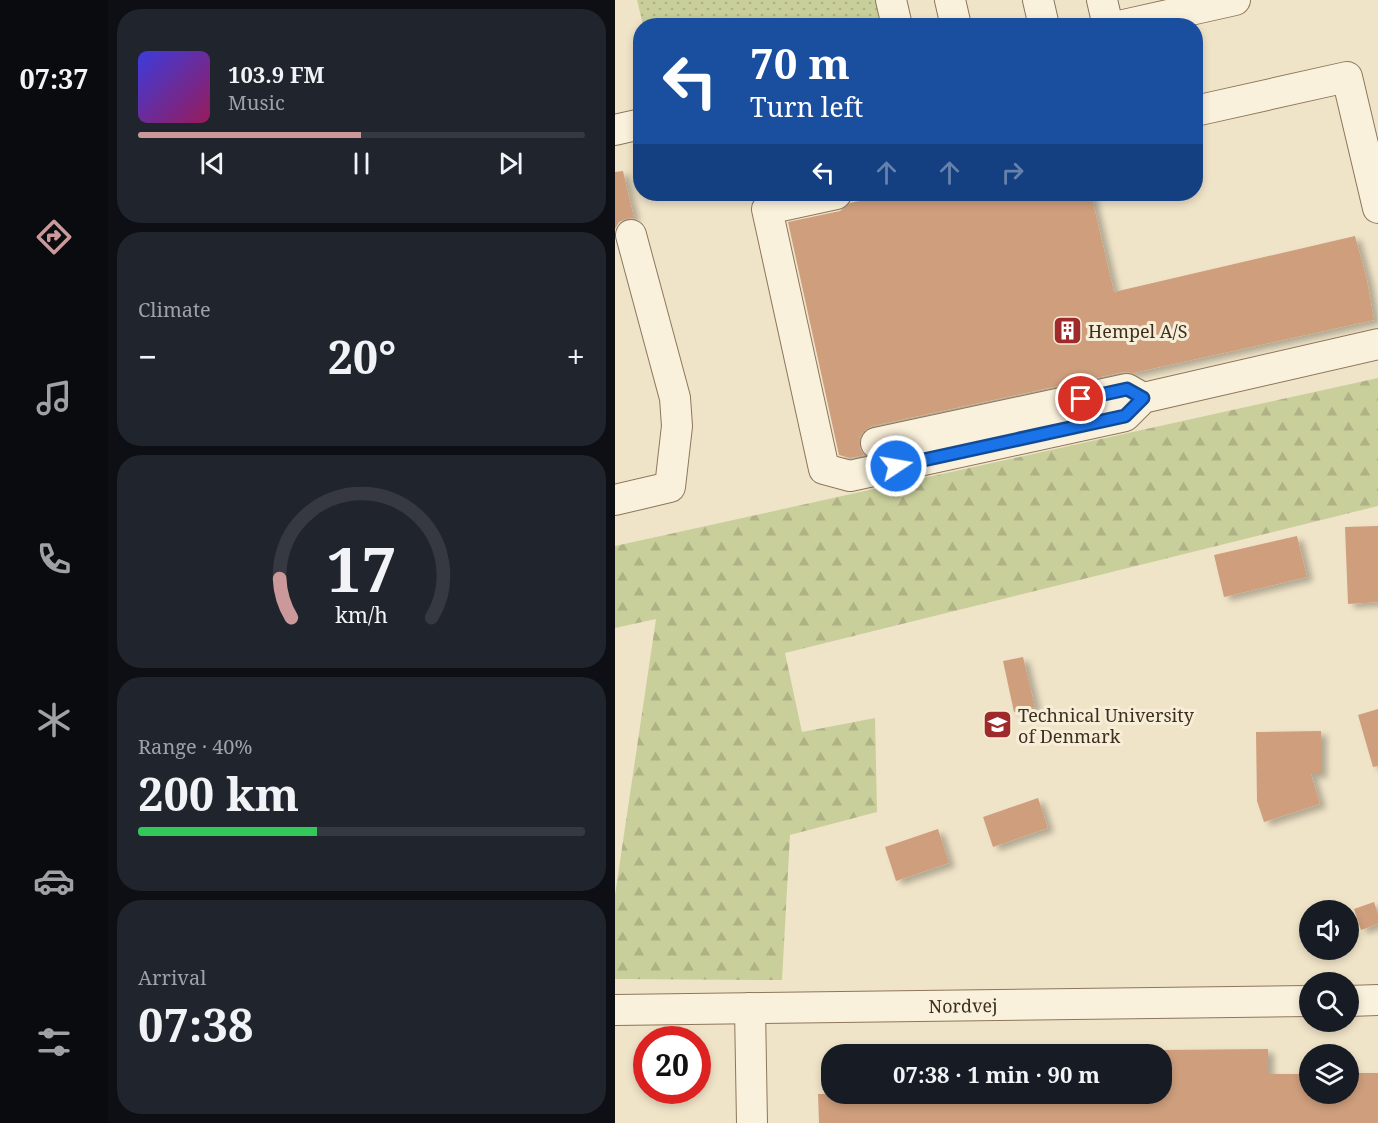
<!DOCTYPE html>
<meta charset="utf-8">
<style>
:root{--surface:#171b24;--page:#20242c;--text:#f1f3f6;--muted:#9ea1a6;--line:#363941;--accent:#cc999b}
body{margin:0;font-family:"Noto Serif",serif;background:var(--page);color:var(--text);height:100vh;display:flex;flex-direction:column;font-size:22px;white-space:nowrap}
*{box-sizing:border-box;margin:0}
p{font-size:20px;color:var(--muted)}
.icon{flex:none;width:33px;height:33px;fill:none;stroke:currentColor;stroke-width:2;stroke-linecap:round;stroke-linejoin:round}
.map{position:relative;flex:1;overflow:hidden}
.side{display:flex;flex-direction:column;gap:9px;padding:9px;background:#0d0f14;width:507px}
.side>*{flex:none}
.banner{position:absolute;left:18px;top:18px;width:570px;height:183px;border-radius:24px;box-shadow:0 3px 9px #0003;background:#1a4fa0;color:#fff;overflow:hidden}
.controls{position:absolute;left:684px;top:900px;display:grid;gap:12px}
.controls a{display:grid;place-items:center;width:60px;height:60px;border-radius:50%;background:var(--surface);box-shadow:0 3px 9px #0003;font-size:30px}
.speed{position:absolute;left:18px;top:1026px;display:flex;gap:12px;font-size:30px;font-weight:700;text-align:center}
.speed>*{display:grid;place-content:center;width:78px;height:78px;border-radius:50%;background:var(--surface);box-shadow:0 3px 9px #0003;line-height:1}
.speed .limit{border:9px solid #d22;background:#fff;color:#111}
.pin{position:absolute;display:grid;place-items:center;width:51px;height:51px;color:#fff;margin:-26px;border:3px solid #fff;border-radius:50%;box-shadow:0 2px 6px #0007}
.me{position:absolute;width:66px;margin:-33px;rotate:78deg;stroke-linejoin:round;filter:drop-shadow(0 0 4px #0008)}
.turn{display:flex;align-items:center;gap:21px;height:126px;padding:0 18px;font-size:27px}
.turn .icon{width:78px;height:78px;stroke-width:2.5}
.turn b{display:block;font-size:42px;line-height:51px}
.lanes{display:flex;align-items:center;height:57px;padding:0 18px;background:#0003;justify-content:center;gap:30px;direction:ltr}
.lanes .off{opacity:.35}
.big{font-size:45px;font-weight:700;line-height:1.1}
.side .tile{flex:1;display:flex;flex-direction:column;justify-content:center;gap:9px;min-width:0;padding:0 21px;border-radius:24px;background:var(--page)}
.side .dial{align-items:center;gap:0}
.dial svg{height:156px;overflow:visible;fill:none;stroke:var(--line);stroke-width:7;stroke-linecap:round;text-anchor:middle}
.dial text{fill:var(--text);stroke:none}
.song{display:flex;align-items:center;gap:18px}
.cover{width:72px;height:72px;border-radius:9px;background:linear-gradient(135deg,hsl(240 70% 55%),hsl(330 70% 35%))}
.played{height:6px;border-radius:3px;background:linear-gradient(90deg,var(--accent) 50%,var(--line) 50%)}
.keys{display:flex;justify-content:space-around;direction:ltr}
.heat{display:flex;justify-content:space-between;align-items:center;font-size:33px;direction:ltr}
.charge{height:9px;border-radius:4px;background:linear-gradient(90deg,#34c759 40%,var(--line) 0)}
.trip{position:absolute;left:206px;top:1044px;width:351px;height:60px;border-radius:24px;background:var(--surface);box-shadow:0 3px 9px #0003;font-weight:700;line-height:60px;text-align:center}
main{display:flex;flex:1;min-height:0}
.tab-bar{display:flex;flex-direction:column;width:108px;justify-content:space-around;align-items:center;background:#090b0e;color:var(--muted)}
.tab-bar .icon{width:42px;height:42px}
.tab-bar .active{color:var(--accent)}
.tab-bar b{font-size:27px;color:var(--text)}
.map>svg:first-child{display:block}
</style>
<main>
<nav class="tab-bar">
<b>07:37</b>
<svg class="icon active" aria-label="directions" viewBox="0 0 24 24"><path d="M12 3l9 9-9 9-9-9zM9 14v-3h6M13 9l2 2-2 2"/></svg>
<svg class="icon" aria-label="music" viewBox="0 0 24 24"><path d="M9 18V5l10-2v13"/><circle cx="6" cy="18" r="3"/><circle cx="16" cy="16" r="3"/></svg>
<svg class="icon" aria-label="phone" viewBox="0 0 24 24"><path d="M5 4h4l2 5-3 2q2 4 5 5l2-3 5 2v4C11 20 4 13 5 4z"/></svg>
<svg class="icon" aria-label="climate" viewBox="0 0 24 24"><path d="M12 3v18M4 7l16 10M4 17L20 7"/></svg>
<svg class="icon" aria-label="car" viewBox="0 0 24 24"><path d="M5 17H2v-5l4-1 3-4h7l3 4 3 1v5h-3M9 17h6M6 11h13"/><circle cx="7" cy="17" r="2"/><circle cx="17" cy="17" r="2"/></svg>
<svg class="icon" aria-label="filters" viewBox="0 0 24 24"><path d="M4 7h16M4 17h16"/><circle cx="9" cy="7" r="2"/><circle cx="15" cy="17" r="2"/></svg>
</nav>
<section class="side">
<div class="tile">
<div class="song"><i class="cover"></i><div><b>103.9 FM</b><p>Music</p></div></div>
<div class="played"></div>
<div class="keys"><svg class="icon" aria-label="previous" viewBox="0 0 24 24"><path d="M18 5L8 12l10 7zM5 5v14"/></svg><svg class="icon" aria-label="pause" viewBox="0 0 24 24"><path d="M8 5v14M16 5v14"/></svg><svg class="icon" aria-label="next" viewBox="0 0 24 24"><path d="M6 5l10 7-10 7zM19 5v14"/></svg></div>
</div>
<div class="tile"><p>Climate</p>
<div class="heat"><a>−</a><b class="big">20°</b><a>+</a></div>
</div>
<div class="tile dial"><svg viewBox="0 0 100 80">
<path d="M14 69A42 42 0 1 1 86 69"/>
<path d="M14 69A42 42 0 0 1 8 49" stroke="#cc999b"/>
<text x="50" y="56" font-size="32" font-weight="700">17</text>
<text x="50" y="72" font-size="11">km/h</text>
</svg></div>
<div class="tile"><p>Range · 40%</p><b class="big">200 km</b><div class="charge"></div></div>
<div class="tile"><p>Arrival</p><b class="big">07:38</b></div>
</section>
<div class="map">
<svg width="763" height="1123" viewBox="0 0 763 1123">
<defs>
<pattern id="green-dots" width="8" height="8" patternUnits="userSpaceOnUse" patternTransform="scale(1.5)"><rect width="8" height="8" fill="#c9cf9b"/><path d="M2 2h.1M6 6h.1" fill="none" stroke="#aeb285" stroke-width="1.8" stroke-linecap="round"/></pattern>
<pattern id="forest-firs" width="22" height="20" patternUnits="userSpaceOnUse" patternTransform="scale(1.5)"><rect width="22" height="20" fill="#c9cf9b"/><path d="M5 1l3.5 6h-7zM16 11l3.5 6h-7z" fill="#aeb285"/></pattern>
<filter id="shadow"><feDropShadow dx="6" dy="4" stdDeviation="3" flood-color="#0004"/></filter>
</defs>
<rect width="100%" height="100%" fill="#f0e4c8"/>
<path fill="url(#green-dots)" d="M22 0H263L268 25H28Z"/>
<path fill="url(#forest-firs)" d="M763 378V506L170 653 187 732 260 718 262 812 175 835 167 980 0 979V895L41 619 0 628V546Z"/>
<path fill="#cf9f7d" filter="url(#shadow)" d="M8 171 19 218 11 219 4 222 0 229V172Z
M278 194H476L499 292 740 236 752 280 759 320 518 373 508 372 257 426 249 431 244 438V447L249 455 235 458 224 455 173 222 225 211 235 203Z
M763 526V602L733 604 730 527Z
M682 536 692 577 609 597 599 555Z
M408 657 420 707 399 712 388 661Z
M763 709V766L758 767 743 715Z
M706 731V774H696L705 804 649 822 642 801 641 732Z
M423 798 433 828 378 847 368 817Z
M323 829 334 863 281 881 270 847Z
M759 902 763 914V924L746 930 739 909Z
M653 1049V1074H694V1094H734V1073H763V1123H204L203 1094H546V1050Z"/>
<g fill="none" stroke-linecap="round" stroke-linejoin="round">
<defs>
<g id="minor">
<path d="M276 0 282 26"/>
<path d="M335 0 341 26"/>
<path d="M423 0 429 26"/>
<path d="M487 0 493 26"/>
<path d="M504 26 620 0"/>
<path d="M580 111 732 77 763 208"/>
<path d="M0 130 26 124"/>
<path d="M221 194 152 209 209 469 235 476 510 416 528 398 763 344"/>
<path d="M261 443 512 389 528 398"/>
<path d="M0 500 55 487 62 426 60 398 16 235"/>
<path d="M734 1001 763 1000"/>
<path d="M135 1008 137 1123"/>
<path id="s1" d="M0 1010 694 1001"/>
</g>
</defs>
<use href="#minor" stroke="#8d765c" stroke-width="32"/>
<use href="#minor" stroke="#faf1dc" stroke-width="30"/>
</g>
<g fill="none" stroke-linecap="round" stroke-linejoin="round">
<defs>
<path id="route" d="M281 466 510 416 528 398 512 389 466 399"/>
</defs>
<use href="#route" stroke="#114b97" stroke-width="15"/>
<use href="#route" stroke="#1a73e8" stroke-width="10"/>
</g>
<defs>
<symbol id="building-square" viewBox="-11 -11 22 22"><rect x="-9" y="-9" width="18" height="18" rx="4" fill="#9e2a2b" stroke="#f7eed8"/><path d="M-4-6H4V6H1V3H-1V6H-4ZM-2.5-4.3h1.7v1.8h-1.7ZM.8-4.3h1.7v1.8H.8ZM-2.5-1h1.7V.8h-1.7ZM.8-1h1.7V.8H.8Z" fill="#fff"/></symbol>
<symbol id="university-square" viewBox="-11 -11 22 22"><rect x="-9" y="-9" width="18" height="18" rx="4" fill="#9e2a2b" stroke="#f7eed8"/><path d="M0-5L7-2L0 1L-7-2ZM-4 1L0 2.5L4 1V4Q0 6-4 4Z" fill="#fff"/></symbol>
</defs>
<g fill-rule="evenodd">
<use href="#building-square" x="436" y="314" width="33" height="33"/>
<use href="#university-square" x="366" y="708" width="33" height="33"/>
</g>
<g text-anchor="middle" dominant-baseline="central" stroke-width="6" stroke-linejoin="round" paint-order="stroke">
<g font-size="18" fill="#3d2e20" stroke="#f7eed8" text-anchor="start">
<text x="473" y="331">Hempel A/S</text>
<text x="403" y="715">Technical University<tspan x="403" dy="21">of Denmark</tspan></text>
</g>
<g font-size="18" fill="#3d2e20" stroke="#f7eed8">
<text stroke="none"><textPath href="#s1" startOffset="348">Nordvej</textPath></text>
</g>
</g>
</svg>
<div class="controls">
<a><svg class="icon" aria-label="sound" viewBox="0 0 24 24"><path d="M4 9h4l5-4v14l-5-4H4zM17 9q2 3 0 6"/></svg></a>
<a><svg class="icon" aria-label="search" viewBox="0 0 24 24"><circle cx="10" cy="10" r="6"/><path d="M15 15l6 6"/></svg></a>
<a><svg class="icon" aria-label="layers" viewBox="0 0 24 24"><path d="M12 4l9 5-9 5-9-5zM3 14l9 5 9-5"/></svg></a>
</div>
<div class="speed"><div class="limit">20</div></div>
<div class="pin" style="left:466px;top:399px;background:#d93025"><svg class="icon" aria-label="arrive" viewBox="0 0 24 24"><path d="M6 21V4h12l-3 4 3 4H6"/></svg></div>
<svg class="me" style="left:281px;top:466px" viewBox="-20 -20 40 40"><circle r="17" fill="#1a73e8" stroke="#fff" stroke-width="3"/><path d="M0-11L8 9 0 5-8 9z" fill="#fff"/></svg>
<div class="trip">07:38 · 1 min · 90 m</div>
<div class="banner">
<div class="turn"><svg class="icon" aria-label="left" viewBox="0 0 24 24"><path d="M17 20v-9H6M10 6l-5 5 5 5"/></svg><div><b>70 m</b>Turn left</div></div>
<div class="lanes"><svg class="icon" aria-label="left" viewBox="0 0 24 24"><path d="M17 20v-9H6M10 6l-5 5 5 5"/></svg><svg class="icon off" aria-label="ahead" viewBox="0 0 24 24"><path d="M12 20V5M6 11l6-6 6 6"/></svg><svg class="icon off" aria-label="ahead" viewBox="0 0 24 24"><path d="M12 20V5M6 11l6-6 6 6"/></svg><svg class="icon off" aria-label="right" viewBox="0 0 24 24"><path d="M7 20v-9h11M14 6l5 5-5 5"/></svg></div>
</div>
</div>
</main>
